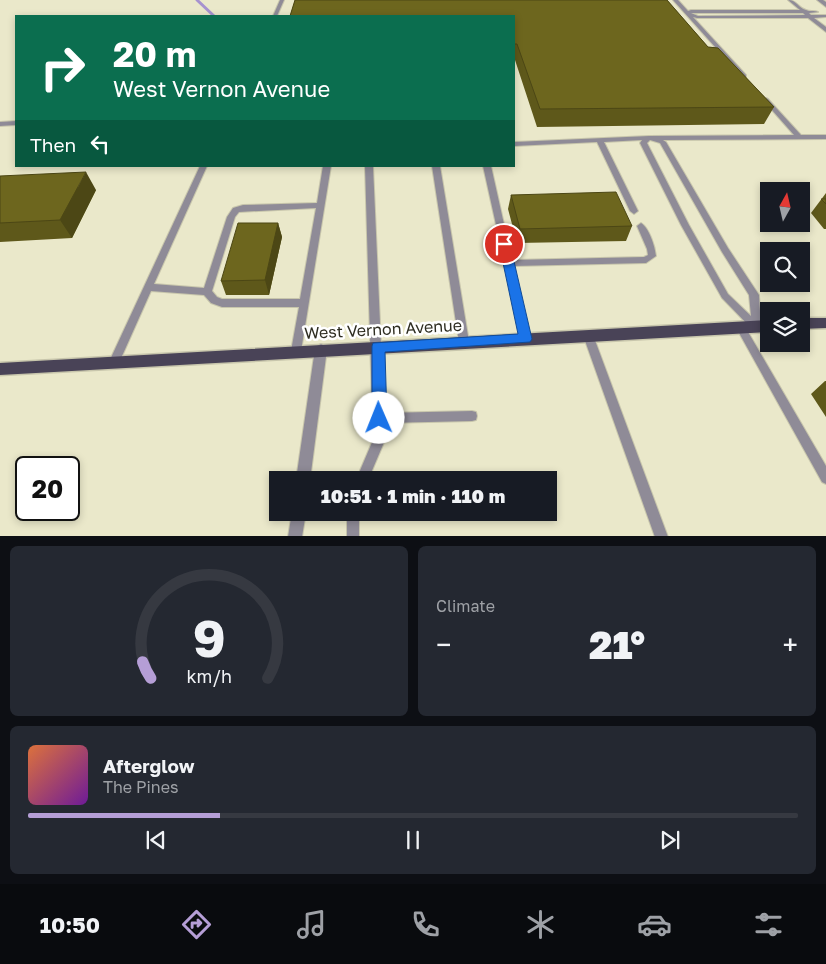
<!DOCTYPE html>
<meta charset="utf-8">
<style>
:root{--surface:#171b24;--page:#242831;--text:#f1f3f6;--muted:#9ea1a6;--line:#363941;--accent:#b59ed6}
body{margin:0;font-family:"Golos Text",sans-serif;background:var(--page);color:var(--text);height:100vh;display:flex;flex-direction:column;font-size:19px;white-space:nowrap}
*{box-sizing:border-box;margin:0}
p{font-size:16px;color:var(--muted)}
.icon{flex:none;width:28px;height:28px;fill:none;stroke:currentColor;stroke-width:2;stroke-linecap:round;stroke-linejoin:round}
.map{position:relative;height:536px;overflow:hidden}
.details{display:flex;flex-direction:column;gap:10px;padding:10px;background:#0d0f14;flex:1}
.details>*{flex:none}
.banner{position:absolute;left:15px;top:15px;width:500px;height:152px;border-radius:0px;box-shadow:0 2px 8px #0003;background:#0b6e4f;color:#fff;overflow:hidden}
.needle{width:32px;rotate:8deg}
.fabs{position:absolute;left:760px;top:182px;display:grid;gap:10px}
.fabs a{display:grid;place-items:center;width:50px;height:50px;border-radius:0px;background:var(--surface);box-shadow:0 2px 8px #0003;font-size:25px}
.speed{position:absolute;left:15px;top:456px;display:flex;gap:10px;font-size:25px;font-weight:700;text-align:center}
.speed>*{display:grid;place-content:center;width:65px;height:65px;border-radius:50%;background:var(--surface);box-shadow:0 2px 8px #0003;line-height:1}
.speed .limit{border:2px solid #111;border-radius:8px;background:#fff;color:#111}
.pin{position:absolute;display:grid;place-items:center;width:42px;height:42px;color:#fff;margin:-21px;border:2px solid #fff;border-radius:50%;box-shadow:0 1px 5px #0007}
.me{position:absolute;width:55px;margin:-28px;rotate:359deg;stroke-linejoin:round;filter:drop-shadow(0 0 4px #0008)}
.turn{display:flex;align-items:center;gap:18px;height:105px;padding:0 15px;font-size:22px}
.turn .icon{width:65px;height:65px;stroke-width:2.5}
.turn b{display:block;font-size:35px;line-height:42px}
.then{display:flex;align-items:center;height:48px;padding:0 15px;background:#0003;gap:10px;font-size:19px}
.big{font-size:38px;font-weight:800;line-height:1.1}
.details .widget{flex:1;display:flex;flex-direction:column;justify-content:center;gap:8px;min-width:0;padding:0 18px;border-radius:8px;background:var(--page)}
.details .dial{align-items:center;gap:0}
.dial svg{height:130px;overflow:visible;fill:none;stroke:var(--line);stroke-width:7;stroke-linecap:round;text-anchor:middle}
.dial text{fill:var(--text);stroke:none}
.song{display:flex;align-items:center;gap:15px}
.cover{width:60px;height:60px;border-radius:8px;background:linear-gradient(135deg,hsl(20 70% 55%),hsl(280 70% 35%))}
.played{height:5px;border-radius:2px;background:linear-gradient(90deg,var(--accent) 25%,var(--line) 25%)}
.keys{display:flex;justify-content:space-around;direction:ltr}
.heat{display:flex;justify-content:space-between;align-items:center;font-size:28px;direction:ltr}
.details .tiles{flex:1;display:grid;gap:10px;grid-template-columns:1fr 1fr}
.widget:last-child{grid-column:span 2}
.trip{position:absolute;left:269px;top:471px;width:288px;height:50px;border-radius:0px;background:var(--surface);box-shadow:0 2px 8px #0003;font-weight:800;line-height:50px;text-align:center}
.tabs{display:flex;height:80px;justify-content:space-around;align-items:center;background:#090b0e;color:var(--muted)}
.tabs .icon{width:35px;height:35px}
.tabs .current{color:var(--accent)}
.tabs b{font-size:22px;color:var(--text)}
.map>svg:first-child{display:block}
</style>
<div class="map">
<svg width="826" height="537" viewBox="0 0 826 537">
<rect width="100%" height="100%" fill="#eae8ca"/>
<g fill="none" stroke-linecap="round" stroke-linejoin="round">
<path stroke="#a692cf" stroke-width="3" d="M197 0 214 16"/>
<defs>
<path id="service" d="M280 0H284L277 16H273Z
M673 0H678L688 11 691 10H800L788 0C797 0 798 8 806 10 810 12 814 10 818 12L809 13 811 15H826V17L814 18 826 27V32L808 18H697L693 17 746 75V77H742ZM691 13H803L805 15 698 16Z
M766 98 768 99 801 135H826V139L663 140 666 142 728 248 759 295 761 327 759 330 756 331 753 330 722 298 681 225 640 143 642 140 604 142 638 211 634 214 630 211 597 142 514 146V142L649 136 794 135 764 101 763 100ZM650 140 660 143 722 252 749 295 751 316 728 294 689 225 647 143Z
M16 121V125L0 126V122Z
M200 166H207L154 284 204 288 227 217 233 208 243 205 317 203 323 166H331L301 351 300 354 296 355 292 354 291 351 299 307H222L211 303 204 295 151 291 118 365 114 366 110 365 109 362ZM316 208 300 299H222L217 297 212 291 235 217 239 212Z
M365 166H373L384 413 472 411 476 412 477 416 476 420 472 421 385 423V440L368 480H356L373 440Z
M432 166H440L469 342 467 345 464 346 461 345 459 342Z
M483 166H491L512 260 644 257 648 255 647 249 637 226 641 223C649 228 655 246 656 256L646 263 513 266 530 339 528 342 525 343 522 342Z
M741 324 744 325 826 466V484L822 482 738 331 736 328 738 325Z
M588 331 591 332 593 335 668 537H655L583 335 585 332Z
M347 512H359V537H347Z"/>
<path id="minor" d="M321 344 325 346 327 349 310 480H296L315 349 317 346Z
M292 512H306L302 537H288Z"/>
<path id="tertiary" d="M817 0H823L826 2V7Z"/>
<path id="primary" d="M801 318H826V328L801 329Z
M769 320V332L0 375V363Z"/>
</defs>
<use href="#service" stroke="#c8c6ac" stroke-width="2"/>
<use href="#minor" stroke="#c8c6ac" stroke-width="2"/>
<use href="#tertiary" stroke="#c8c6ac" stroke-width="2"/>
<use href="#primary" stroke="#c8c6ac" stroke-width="3"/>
<use href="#service" fill="#8f8b97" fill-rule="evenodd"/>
<use href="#minor" fill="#8f8b97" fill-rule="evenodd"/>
<use href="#tertiary" fill="#8f8b97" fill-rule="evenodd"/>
<use href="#primary" fill="#494357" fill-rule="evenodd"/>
</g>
<path fill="#5e581a" d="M295 0H667L708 47 718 48 774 107 764 124 537 127 515 60H514V16H290Z
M0 176 96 190 72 238 0 242Z
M826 193V229H824L811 213Z
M511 195 632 226 626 241 517 243 508 209Z
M278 223 282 237 269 295H226L221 281Z
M825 381H826V417L811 394Z"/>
<path fill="#4c4715" d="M86 172 96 190 72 238 60 220Z
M278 223 282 237 269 295 265 280Z"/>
<path fill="#6d661e" stroke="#4c4715" d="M295 0H667L708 47 718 48 774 107 540 109 517 44H514V16H290Z
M86 172 60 220 0 223V176Z
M616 192 632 226 520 229 511 195Z
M821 199H826V204Z
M238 223H278L265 280 221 281Z"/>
<path fill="#1a73e8" stroke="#114b97" d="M504 240 510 244 532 339 530 342 385 352 387 418 384 423 379 425 374 423 372 418V346L373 343 518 334 499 244Z"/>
<g text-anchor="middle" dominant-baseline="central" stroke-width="5" stroke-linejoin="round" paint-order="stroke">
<g font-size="16" fill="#2e2d21" stroke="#fff">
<text transform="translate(383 329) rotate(-3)">West Vernon Avenue</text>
</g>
</g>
</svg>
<div class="fabs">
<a><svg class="needle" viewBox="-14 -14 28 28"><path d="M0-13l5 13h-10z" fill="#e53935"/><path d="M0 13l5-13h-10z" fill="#9ea1a6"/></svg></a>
<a><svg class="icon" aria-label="search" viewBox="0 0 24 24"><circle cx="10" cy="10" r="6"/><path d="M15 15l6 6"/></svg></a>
<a><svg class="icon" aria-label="layers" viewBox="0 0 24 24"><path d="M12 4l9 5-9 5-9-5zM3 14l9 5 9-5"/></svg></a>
</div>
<div class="speed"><div class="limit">20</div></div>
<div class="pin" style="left:504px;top:244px;background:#d93025"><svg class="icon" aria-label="arrive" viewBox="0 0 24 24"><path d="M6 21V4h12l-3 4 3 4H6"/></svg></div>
<svg class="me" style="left:379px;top:418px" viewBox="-20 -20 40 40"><circle r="19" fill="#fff"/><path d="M0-13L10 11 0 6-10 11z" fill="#1a73e8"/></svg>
<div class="trip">10:51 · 1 min · 110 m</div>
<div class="banner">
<div class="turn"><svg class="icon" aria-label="right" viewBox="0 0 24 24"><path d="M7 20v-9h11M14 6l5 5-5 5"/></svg><div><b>20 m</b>West Vernon Avenue</div></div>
<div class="then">Then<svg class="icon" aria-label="left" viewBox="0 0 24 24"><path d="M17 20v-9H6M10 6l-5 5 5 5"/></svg></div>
</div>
</div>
<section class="details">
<div class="tiles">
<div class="widget dial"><svg viewBox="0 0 100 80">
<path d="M14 69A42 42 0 1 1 86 69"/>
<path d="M14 69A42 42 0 0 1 9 59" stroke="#b59ed6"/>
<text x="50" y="56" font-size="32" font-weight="700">9</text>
<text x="50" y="72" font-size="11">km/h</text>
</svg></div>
<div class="widget"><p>Climate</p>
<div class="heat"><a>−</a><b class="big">21°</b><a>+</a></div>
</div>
<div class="widget">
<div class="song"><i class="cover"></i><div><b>Afterglow</b><p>The Pines</p></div></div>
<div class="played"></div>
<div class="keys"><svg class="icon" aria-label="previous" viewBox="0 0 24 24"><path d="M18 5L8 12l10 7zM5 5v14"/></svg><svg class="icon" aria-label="pause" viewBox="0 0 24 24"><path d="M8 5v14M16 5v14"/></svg><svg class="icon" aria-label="next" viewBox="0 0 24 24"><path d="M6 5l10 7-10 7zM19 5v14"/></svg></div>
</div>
</div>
</section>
<nav class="tabs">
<b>10:50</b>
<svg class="icon current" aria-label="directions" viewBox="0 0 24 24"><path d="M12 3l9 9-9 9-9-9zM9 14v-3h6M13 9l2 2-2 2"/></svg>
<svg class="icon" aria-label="music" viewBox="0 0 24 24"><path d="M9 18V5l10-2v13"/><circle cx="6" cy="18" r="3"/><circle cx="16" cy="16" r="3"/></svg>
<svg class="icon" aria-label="phone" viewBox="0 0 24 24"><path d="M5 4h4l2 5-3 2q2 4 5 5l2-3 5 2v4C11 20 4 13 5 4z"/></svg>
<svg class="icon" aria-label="climate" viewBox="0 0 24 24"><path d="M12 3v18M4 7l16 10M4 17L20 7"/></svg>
<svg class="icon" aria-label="car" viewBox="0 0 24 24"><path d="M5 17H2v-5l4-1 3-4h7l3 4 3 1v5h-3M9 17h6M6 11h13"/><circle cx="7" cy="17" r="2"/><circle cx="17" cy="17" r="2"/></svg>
<svg class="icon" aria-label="filters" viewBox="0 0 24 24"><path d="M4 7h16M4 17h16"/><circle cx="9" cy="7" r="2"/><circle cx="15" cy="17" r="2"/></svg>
</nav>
